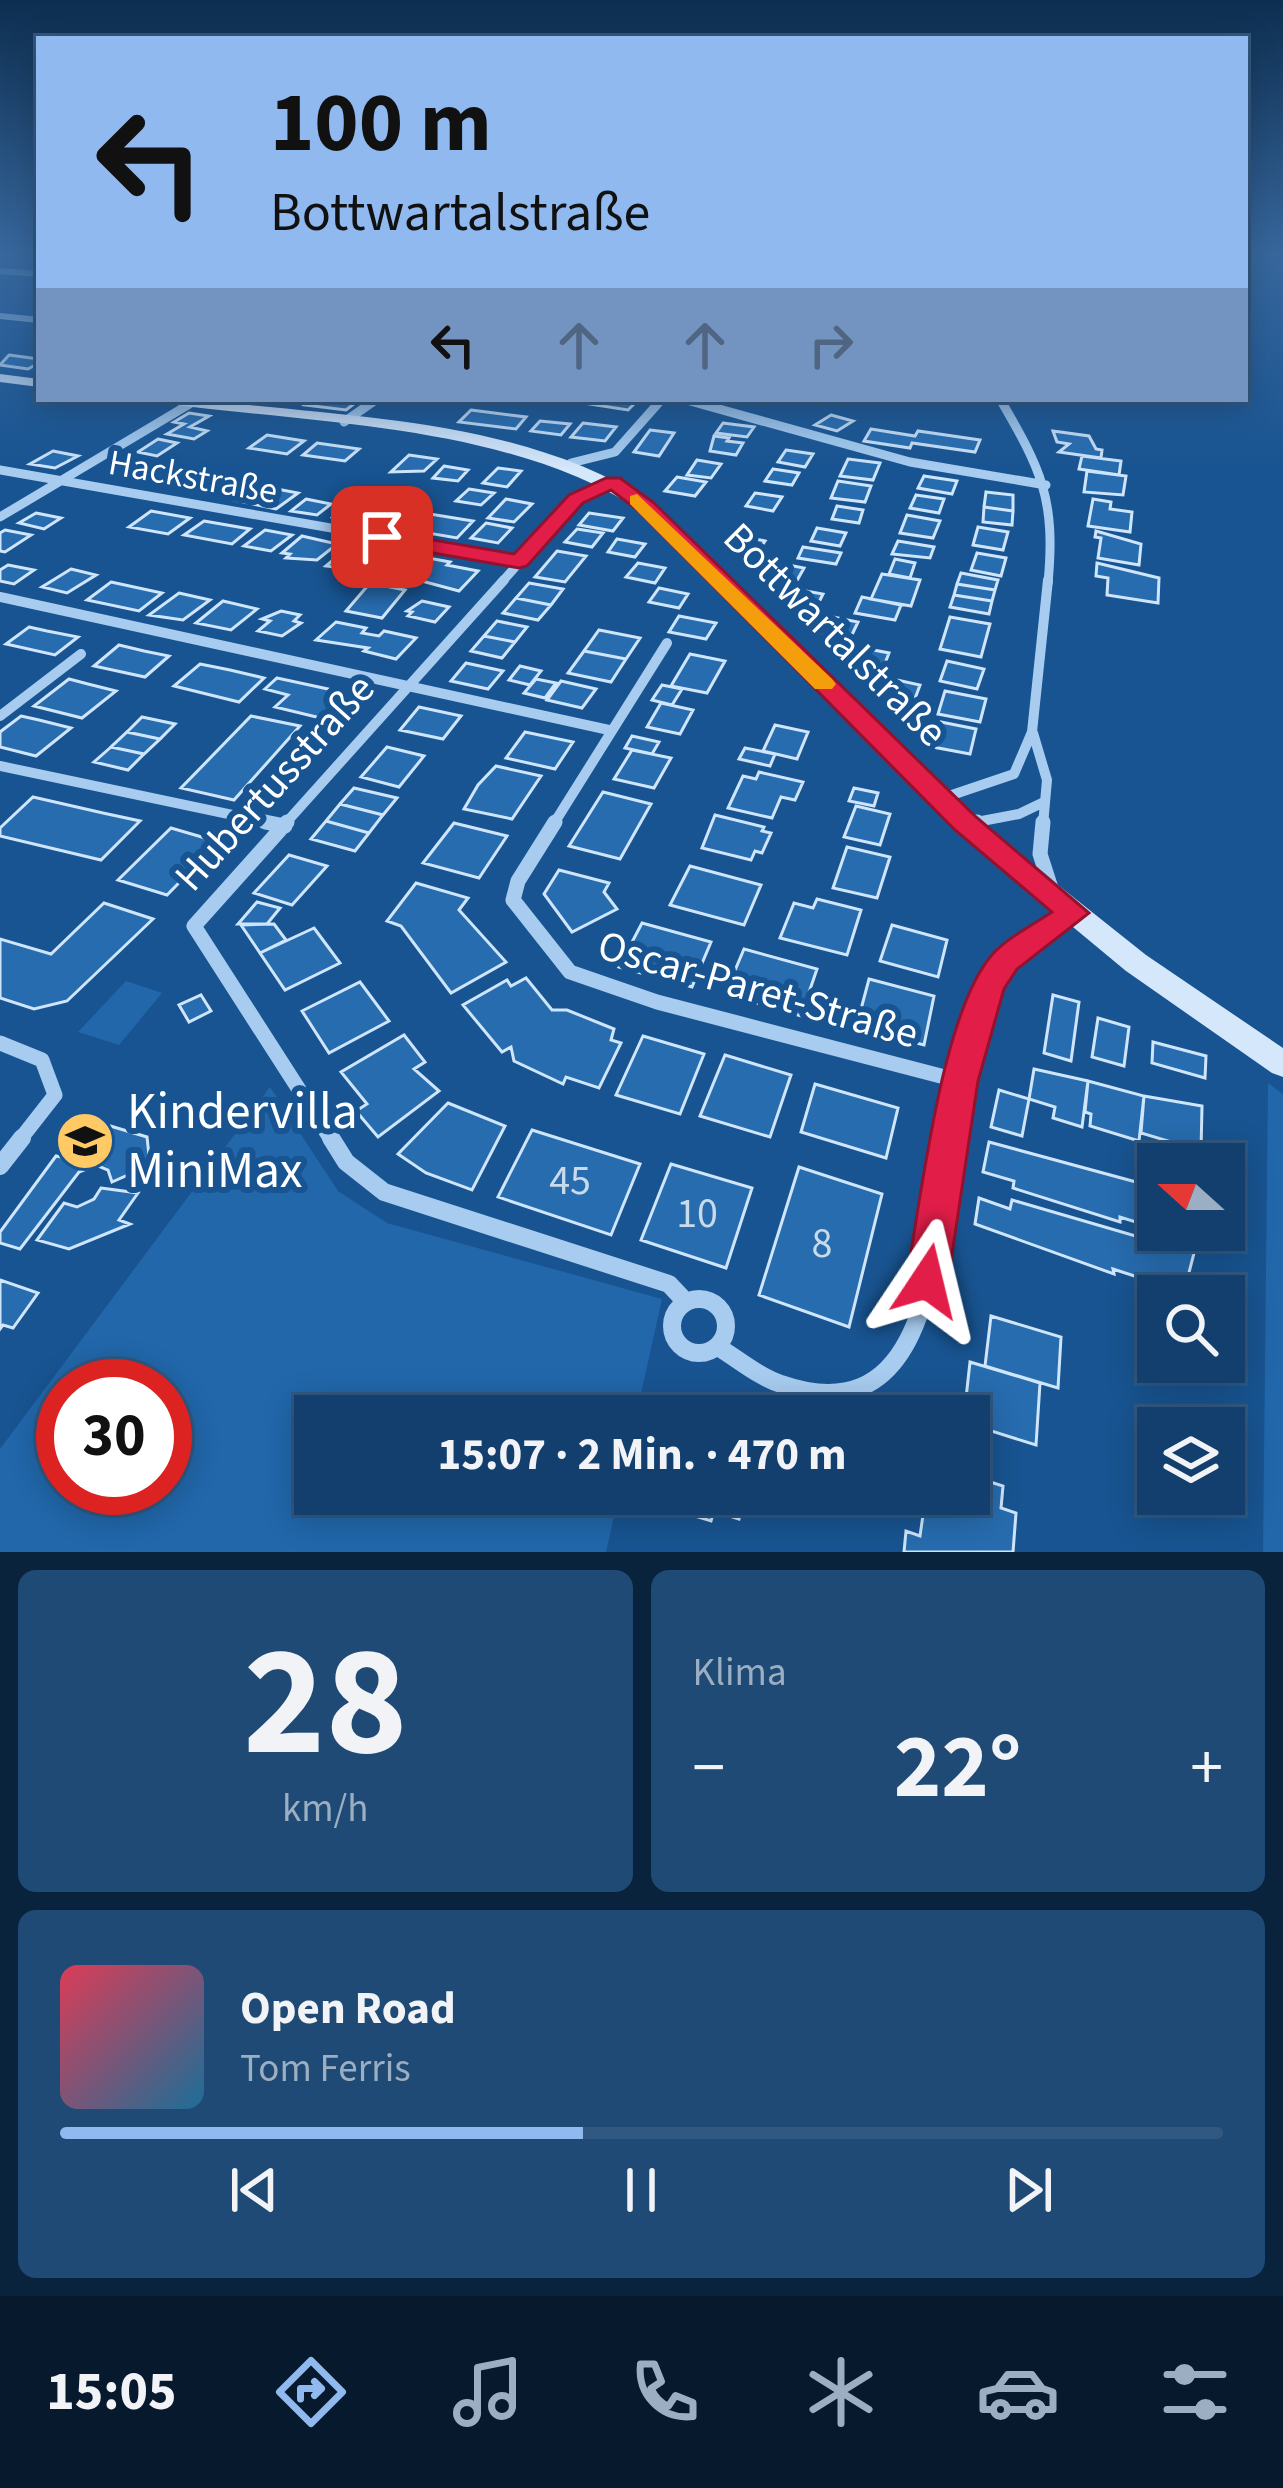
<!DOCTYPE html>
<html lang="de">
<meta charset="utf-8">
<style>
:root{--surface:#123f6d;--page:#1f4a75;--text:#f1f3f6;--muted:#9cafc2;--line:#315880;--accent:#90b9f0}
body{margin:0;font-family:"Source Sans 3",sans-serif;background:var(--page);color:var(--text);height:100vh;display:flex;flex-direction:column;font-size:45px;white-space:nowrap}
*{box-sizing:border-box;margin:0}
p{font-size:39px;color:var(--muted)}
.icon{flex:none;width:66px;height:66px;fill:none;stroke:currentColor;stroke-width:2;stroke-linecap:round;stroke-linejoin:round}
.map{position:relative;height:1552px;overflow:hidden}
.side{display:flex;flex-direction:column;gap:18px;padding:18px;background:#0a233c;flex:1}
.side>*{flex:none}
.guide{position:absolute;left:36px;top:36px;width:1212px;height:366px;border-radius:0px;box-shadow:0 6px 30px #0003,0 0 0 3px var(--line);background:#90b9f0;color:#111;overflow:hidden}
.needle{width:78px;rotate:291deg}
.controls{position:absolute;left:1137px;top:1143px;display:grid;gap:24px}
.controls a{display:grid;place-items:center;width:108px;height:108px;border-radius:0px;background:var(--surface);box-shadow:0 6px 30px #0003,0 0 0 3px var(--line);font-size:60px}
.speed{position:absolute;left:36px;top:1359px;display:flex;gap:24px;font-size:60px;font-weight:700;text-align:center}
.speed>*{display:grid;place-content:center;width:156px;height:156px;border-radius:50%;background:var(--surface);box-shadow:0 6px 30px #0003,0 0 0 3px var(--line);line-height:1}
.speed .limit{border:18px solid #d22;background:#fff;color:#111}
.pin{position:absolute;display:grid;place-items:center;width:102px;height:102px;color:#fff;margin:-51px;border-radius:24px;box-shadow:0 6px 18px #0006}
.me{position:absolute;width:132px;margin:-66px;rotate:10deg;stroke-linejoin:round;filter:drop-shadow(0 0 9px #0008)}
.turn{display:flex;align-items:center;gap:42px;height:252px;padding:0 36px;font-size:54px}
.turn .icon{width:156px;height:156px;stroke-width:2.5}
.turn b{display:block;font-size:84px;line-height:102px}
.lanes{display:flex;align-items:center;height:114px;padding:0 36px;background:#0003;justify-content:center;gap:60px;direction:ltr}
.lanes .off{opacity:.35}
.big{font-size:90px;font-weight:700;line-height:1.1}
.side .tile{flex:1;display:flex;flex-direction:column;justify-content:center;gap:18px;min-width:0;padding:0 42px;border-radius:18px;background:var(--page)}
.side .dial{align-items:center;gap:0}
.dial b{font-size:156px;line-height:1}
.song{display:flex;align-items:center;gap:36px}
.cover{width:144px;height:144px;border-radius:18px;background:linear-gradient(135deg,hsl(350 70% 55%),hsl(200 70% 35%))}
.played{height:12px;border-radius:6px;background:linear-gradient(90deg,var(--accent) 45%,var(--line) 45%)}
.keys{display:flex;justify-content:space-around;direction:ltr}
.heat{display:flex;justify-content:space-between;align-items:center;font-size:66px;direction:ltr}
.side .tiles{flex:1;display:grid;gap:18px;grid-template-columns:1fr 1fr}
.tile:last-child{grid-column:span 2}
.trip{position:absolute;left:294px;top:1395px;width:696px;height:120px;border-radius:0px;background:var(--surface);box-shadow:0 6px 30px #0003,0 0 0 3px var(--line);font-weight:700;line-height:120px;text-align:center}
.menu{display:flex;height:192px;justify-content:space-around;align-items:center;background:#07192c;color:var(--muted)}
.menu .icon{width:84px;height:84px}
.menu .selected{color:var(--accent)}
.menu b{font-size:54px;color:var(--text)}
.map>svg:first-child{display:block}
</style>
<div class="map">
<svg width="1283" height="1552" viewBox="0 0 1283 1552">
<rect width="100%" height="100%" fill="#185491"/>
<path fill="#2167aa" fill-rule="evenodd" d="M126 981 162 993 119 1045 78 1032Z
M1268 1083 1283 1094V1552H1263Z
M270 1087 338 1191 387 1223 662 1299 636 1416H315V1494H619L606 1552H0V1449ZM165 1386V1488H63V1386Z"/>
<path fill="#276caf" stroke="#cee5fb" stroke-width="3" d="M9 355 39 359V363L28 369 0 365Z
M313 399H356L359 400 346 410 305 405Z
M587 399H629L638 400 628 410 583 403Z
M471 410 526 417 516 429 459 422Z
M189 413 209 416 190 427 207 431 194 439 167 434 184 424 174 422Z
M831 415 853 421 837 431 815 425Z
M540 421 570 424 561 435 531 431Z
M583 423 616 427 605 441 571 437Z
M723 423 754 427 747 437 716 433Z
M871 429 915 436 918 431 980 440 975 452 912 443 910 448 864 441Z
M650 430 674 433 659 456 634 452Z
M1053 431 1089 436 1096 449 1102 450 1101 458 1059 452 1069 444 1057 442Z
M267 435 304 441 287 454 249 448Z
M714 436 729 438 727 441 743 443 736 455 710 451Z
M158 439 177 443 157 456 138 452Z
M317 443 359 449 345 461 303 455Z
M786 450 813 454 805 467 778 462Z
M53 451 78 456 55 468 30 464Z
M409 455 437 459 424 471 391 472Z
M1082 456 1121 461 1119 475 1079 469Z
M848 459 880 463 873 480 840 476Z
M697 460 721 464 711 478 687 475Z
M444 466 468 470 458 481 433 478Z
M498 468 521 471 507 487 483 483Z
M161 469 188 474 170 486 142 480Z
M773 469 799 473 792 485 765 481Z
M1087 471 1126 476 1123 495 1084 492Z
M924 476 957 481 952 494 918 488Z
M677 477 706 482 695 496 665 491Z
M838 481 871 486 865 502 831 498Z
M256 485 298 493 276 509 234 500Z
M469 489 494 493 481 505 456 501Z
M986 492 1013 495V511L984 507Z
M755 493 782 497 773 511 746 506Z
M916 495 944 499 939 513 910 508Z
M306 499 331 504 317 515 291 511Z
M506 499 532 504 514 522 488 518Z
M1093 499 1111 502 1110 509 1132 512 1130 532 1088 526Z
M353 501 372 504 363 512 371 513 360 522 333 517Z
M837 506 863 510 859 523 832 519Z
M984 507 1013 511 1012 525 983 522Z
M393 508 473 521 457 538 375 524Z
M151 511 190 518 168 534 129 527Z
M36 513 61 518 44 529 19 523Z
M589 513 623 518 613 531 579 525Z
M907 515 940 521 933 538 900 533Z
M204 521 250 529 232 544 184 535Z
M486 523 512 528 498 543 471 538Z
M978 527 1008 532 1003 550 973 545Z
M817 528 846 533 840 546 811 541Z
M577 529 603 533 592 547 565 542Z
M5 530 31 535 5 552 0 551V533Z
M265 530 292 535 271 551 244 546Z
M1096 531 1141 544 1139 565 1098 558 1101 538 1095 537Z
M737 535 765 541 757 553 728 548Z
M302 536 337 544 317 560 286 558 290 554 282 553Z
M617 539 645 544 635 557 608 552Z
M898 541 934 547 930 558 892 554Z
M348 547 374 549 409 556 389 574 326 566Z
M803 547 841 553 836 564 798 558Z
M557 551 586 556 565 582 535 577Z
M977 553 1006 558 1001 576 971 570Z
M423 557 450 562 447 565 478 571 459 591 403 576Z
M895 559 915 563 910 578 889 574Z
M768 561 804 568 795 584 759 577Z
M638 563 665 568 655 583 626 577Z
M1097 563 1159 578 1158 603 1107 595 1108 578 1096 576Z
M8 565 34 570 14 584 0 581V570Z
M71 569 96 575 67 593 42 587Z
M961 573 998 580 995 590 957 584Z
M882 574 920 580 911 606 871 599Z
M111 582 162 593 139 611 87 600Z
M370 583 405 590 382 618 346 611Z
M529 583 563 589 551 605 516 598Z
M957 584 995 590 992 601 954 595Z
M659 588 688 594 679 608 649 602Z
M795 589 823 594 816 608 787 602Z
M179 593 210 600 183 620 149 615Z
M954 595 992 601 989 614 950 607Z
M862 597 901 605 895 620 855 613Z
M516 598 551 605 538 620 503 613Z
M223 601 257 609 231 630 196 623Z
M422 601 449 607 435 622 408 616 412 612 407 611Z
M281 611 300 615 294 621 301 623 282 636 258 631 270 621 262 619Z
M679 616 716 623 706 639 669 632Z
M828 616 858 622 850 639 820 633Z
M950 617 990 624 981 657 940 649Z
M497 621 527 627 515 642 484 636Z
M336 622 366 628 362 633 379 636 384 631 416 638 396 659 364 651 368 648 316 640Z
M29 627 47 631 78 637 55 655 6 644Z
M599 630 640 638 626 659 584 651Z
M484 636 515 642 502 658 471 651Z
M119 645 144 651 169 656 145 677 94 666Z
M858 647 889 653 882 671 850 665Z
M584 651 626 659 611 682 568 673Z
M690 654 725 661 707 693 671 686Z
M947 661 984 669 977 689 940 681Z
M466 663 503 671 488 689 451 681Z
M200 664 230 670 264 678 239 702 174 686Z
M520 666 541 671 530 685 509 680Z
M277 678 328 689 353 696 329 720 275 707 288 695 265 689Z
M888 678 920 685 913 704 881 698Z
M69 679 88 684 116 691 82 718 34 706Z
M536 679 556 683 545 698 524 693Z
M561 681 596 689 582 708 547 700Z
M662 685 682 689 672 705 652 700Z
M945 691 986 699 980 722 938 714Z
M661 703 693 710 680 734 647 727Z
M419 707 461 716 443 739 400 730Z
M21 716 39 720 71 728 36 756 0 747V732Z
M251 716 300 726 234 800 181 788Z
M142 717 175 724 160 739 127 732Z
M941 722 976 729 970 754 933 747Z
M775 725 808 732 797 759 763 751Z
M127 732 160 739 144 754 111 747Z
M525 732 573 742 555 769 506 758Z
M632 736 659 742 652 754 625 748Z
M111 747 144 754 128 770 94 762Z
M387 747 424 756 399 787 361 777Z
M745 748 775 754 770 766 739 759Z
M632 750 671 758 654 788 614 779Z
M496 766 541 776 512 819 464 809 478 785Z
M759 772 803 782 795 800 781 797 772 818 728 808 743 776 756 779Z
M354 788 397 798 383 815 340 804Z
M854 788 878 793 874 806 849 801Z
M603 792 651 804 620 859 569 846Z
M33 797 103 813 140 821 101 860 0 836V828Z
M340 804 383 815 369 833 326 821Z
M856 806 890 814 880 845 844 837Z
M715 815 764 827 762 831 771 833 762 853 755 851 751 860 702 848Z
M326 821 369 833 355 851 311 839Z
M454 823 507 836 479 878 423 863Z
M171 828 219 842 167 895 118 880Z
M847 847 890 857 877 898 833 888Z
M289 855 327 866 292 905 254 893Z
M690 866 761 885 744 925 670 905Z
M559 870 609 883 604 892 617 909 572 932 544 894Z
M416 883 468 898 459 910 506 962 451 993 401 926 387 921Z
M817 899 861 910 847 955 780 938 794 903 813 908Z
M257 902 280 908 267 924H238Z
M104 903 153 919 67 1001 34 1009 0 998V939L51 954Z
M642 923 711 942 692 987 619 967Z
M274 924 286 940 260 953 241 925Z
M892 925 947 940 938 977 880 961Z
M314 928 340 963 285 990 260 953Z
M744 949 817 969 801 1016 725 994Z
M526 978 552 1010H567L614 1029 611 1040 621 1043 599 1088 566 1077 563 1084 514 1061 511 1047 502 1052 463 1005 507 980 511 986Z
M869 979 934 996 924 1045 856 1028Z
M360 982 389 1021 329 1053 302 1011Z
M201 995 211 1011 189 1022 179 1005Z
M1053 995 1079 1002 1071 1061 1044 1053Z
M1098 1018 1129 1027 1124 1066 1092 1057Z
M404 1035 425 1062 414 1069 439 1091 378 1137 356 1111 367 1104 341 1072Z
M643 1036 704 1054 680 1114 616 1095Z
M1153 1042 1206 1056 1205 1078 1152 1063Z
M725 1055 791 1075 770 1137 700 1116Z
M1034 1069 1088 1081 1082 1127 1053 1118 1055 1107 1029 1099Z
M1088 1081 1144 1096 1139 1141 1090 1126 1091 1114 1085 1112Z
M815 1084 898 1108 886 1158 801 1132Z
M999 1090 1029 1099 1022 1136 991 1127Z
M1144 1096 1202 1106 1201 1151 1141 1133Z
M448 1103 505 1126 472 1190 426 1173 398 1154Z
M107 1125 147 1137 150 1165 112 1182 108 1170 96 1165 79 1172 20 1249 0 1243V1232L56 1156 78 1160V1138Z
M532 1130 640 1164 611 1235 498 1197Z
M989 1142 1158 1188V1229L1120 1217V1222L1013 1188 1014 1181 983 1172Z
M671 1164 752 1188 726 1268 641 1240Z
M799 1167 882 1194 849 1327 759 1295Z
M101 1188 138 1193 119 1220 130 1224 69 1249 37 1240 64 1203 77 1207 94 1199Z
M979 1198 1010 1209 1012 1200 1194 1253 1184 1292 1113 1269 1114 1274 975 1224Z
M0 1280 38 1293 13 1328 3 1325 0 1329Z
M991 1316 1061 1337 1058 1388 985 1366Z
M970 1362 1040 1383 1036 1445 969 1424V1416H964Z
M969 1475 1003 1486 1001 1508 1016 1513 1013 1552H904L906 1531 920 1536 926 1494H969Z
M657 1494H745L739 1519 714 1511 711 1521 655 1504Z"/>
<g fill="none" stroke-linecap="round" stroke-linejoin="round">
<path stroke="#a7ccef" stroke-width="6" d="M0 271 39 274
M0 316 39 320"/>
<path stroke="#a7ccef" stroke-width="9" d="M683 399 910 462 1046 485
M1000 399C1041 469 1056 499 1048 583
M344 422 377 399
M571 463 615 452 662 399
M0 470 519 561
M0 517 198 399
M501 583 576 499 612 483"/>
<path stroke="#a7ccef" stroke-width="10" d="M0 597 609 730
M0 716 81 654
M1033 733 1047 780 1043 825
M0 766 280 825
M940 799 1014 774 1032 732 1048 580
M966 824 1019 814 1044 802
M284 825 504 580
M553 825 667 643"/>
<path stroke="#a7ccef" stroke-width="15" d="M265 822 285 826
M287 822 194 926 332 1141
M555 822 518 881 513 900 570 972 657 1002 960 1081
M1043 822 1040 854 1051 888
M966 824 977 822
M0 1043 42 1060 55 1095 19 1141
M950 1141C958 1091 970 1000 1004 962 1021 942 1051 928 1073 913"/>
<path stroke="#a7ccef" stroke-width="18" d="M331 1138 346 1162 384 1192 669 1284 686 1302
M0 1166 22 1138
M672 1326a27 27 0 1 1 54 0a27 27 0 1 1-54 0Z
M718 1347C738 1359 759 1377 781 1384 936 1438 934 1236 950 1138"/>
<path fill="#d5e7fb" fill-rule="evenodd" d="M0 374 39 379V387L0 382Z
M154 399H195C348 418 520 417 653 503L974 818 1146 955 1283 1048V1077L1272 1073 1126 971 956 830 641 511C510 424 315 424 161 403Z"/>
</g>
<linearGradient id="sky" x2="0" y2="1"><stop stop-color="#0d2e50"/><stop offset="0.54" stop-color="#37679d"/><stop offset="1" stop-color="#37679d" stop-opacity="0"/></linearGradient>
<rect width="1283" height="470" fill="url(#sky)"/>
<path fill="#e11d48" stroke="#92132f" stroke-width="3" d="M606 478H620L654 503 976 817 1089 913 1017 969 1004 989 978 1081 948 1281 942 1295 927 1300 912 1295 906 1281C921 1200 941 1015 991 956 1006 938 1033 925 1052 912L955 830 640 512 611 490 583 503 527 566 519 568 382 544 372 537 382 531 514 554 569 495Z"/>
<path fill="#f59e0b" d="M637 494 832 679 836 684 832 689H815L630 504V496Z"/>
<defs>
<symbol id="school-disc" viewBox="-11 -11 22 22"><circle r="9.5" fill="#ffca66" stroke="#185491"/><path d="M0-5L7-2L0 1L-7-2ZM-4 1L0 2.5L4 1V4Q0 6-4 4Z" fill="#111"/></symbol>
</defs>
<g fill-rule="evenodd">
<use href="#school-disc" x="52" y="1108" width="66" height="66"/>
</g>
<g text-anchor="middle" dominant-baseline="central" stroke-width="12" stroke-linejoin="round" paint-order="stroke">
<g font-size="36" fill="#fff" stroke="#185491">
<text transform="translate(193 477) rotate(10)">Hackstraße</text>
</g>
<g font-size="42" fill="#fff" stroke="#185491">
<text transform="translate(835 635) rotate(45)">Bottwartalstraße</text>
<text transform="translate(275 783) rotate(-48)">Hubertusstraße</text>
<text transform="translate(758 990) rotate(16)">Oscar-Paret-Straße</text>
</g>
<g font-size="42" fill="#c9daeb">
<text x="570" y="1181">45</text>
<text x="697" y="1214">10</text>
<text x="822" y="1244">8</text>
</g>
<g font-size="51" fill="#fff" stroke="#185491" text-anchor="start">
<text x="127" y="1112">Kindervilla<tspan x="127" dy="59">MiniMax</tspan></text>
</g>
</g>
</svg>
<div class="controls">
<a><svg class="needle" viewBox="-14 -14 28 28"><path d="M0-13l5 13h-10z" fill="#e53935"/><path d="M0 13l5-13h-10z" fill="#9cafc2"/></svg></a>
<a><svg class="icon" aria-label="search" viewBox="0 0 24 24"><circle cx="10" cy="10" r="6"/><path d="M15 15l6 6"/></svg></a>
<a><svg class="icon" aria-label="layers" viewBox="0 0 24 24"><path d="M12 4l9 5-9 5-9-5zM3 14l9 5 9-5"/></svg></a>
</div>
<div class="speed"><div class="limit">30</div></div>
<div class="pin" style="left:382px;top:537px;background:#d93025"><svg class="icon" aria-label="arrive" viewBox="0 0 24 24"><path d="M6 21V4h12l-3 4 3 4H6"/></svg></div>
<svg class="me" style="left:927px;top:1281px" viewBox="-20 -20 40 40"><path d="M0-17L14 15 0 8-14 15z" fill="#e11d48" stroke="#fff" stroke-width="4"/></svg>
<div class="trip">15:07 · 2 Min. · 470 m</div>
<div class="guide">
<div class="turn"><svg class="icon" aria-label="left" viewBox="0 0 24 24"><path d="M17 20v-9H6M10 6l-5 5 5 5"/></svg><div><b>100 m</b>Bottwartalstraße</div></div>
<div class="lanes"><svg class="icon" aria-label="left" viewBox="0 0 24 24"><path d="M17 20v-9H6M10 6l-5 5 5 5"/></svg><svg class="icon off" aria-label="ahead" viewBox="0 0 24 24"><path d="M12 20V5M6 11l6-6 6 6"/></svg><svg class="icon off" aria-label="ahead" viewBox="0 0 24 24"><path d="M12 20V5M6 11l6-6 6 6"/></svg><svg class="icon off" aria-label="right" viewBox="0 0 24 24"><path d="M7 20v-9h11M14 6l5 5-5 5"/></svg></div>
</div>
</div>
<section class="side">
<div class="tiles">
<div class="tile dial"><b>28</b><p>km/h</p></div>
<div class="tile"><p>Klima</p>
<div class="heat"><a>−</a><b class="big">22°</b><a>+</a></div>
</div>
<div class="tile">
<div class="song"><i class="cover"></i><div><b>Open Road</b><p>Tom Ferris</p></div></div>
<div class="played"></div>
<div class="keys"><svg class="icon" aria-label="previous" viewBox="0 0 24 24"><path d="M18 5L8 12l10 7zM5 5v14"/></svg><svg class="icon" aria-label="pause" viewBox="0 0 24 24"><path d="M8 5v14M16 5v14"/></svg><svg class="icon" aria-label="next" viewBox="0 0 24 24"><path d="M6 5l10 7-10 7zM19 5v14"/></svg></div>
</div>
</div>
</section>
<nav class="menu">
<b>15:05</b>
<svg class="icon selected" aria-label="directions" viewBox="0 0 24 24"><path d="M12 3l9 9-9 9-9-9zM9 14v-3h6M13 9l2 2-2 2"/></svg>
<svg class="icon" aria-label="music" viewBox="0 0 24 24"><path d="M9 18V5l10-2v13"/><circle cx="6" cy="18" r="3"/><circle cx="16" cy="16" r="3"/></svg>
<svg class="icon" aria-label="phone" viewBox="0 0 24 24"><path d="M5 4h4l2 5-3 2q2 4 5 5l2-3 5 2v4C11 20 4 13 5 4z"/></svg>
<svg class="icon" aria-label="climate" viewBox="0 0 24 24"><path d="M12 3v18M4 7l16 10M4 17L20 7"/></svg>
<svg class="icon" aria-label="car" viewBox="0 0 24 24"><path d="M5 17H2v-5l4-1 3-4h7l3 4 3 1v5h-3M9 17h6M6 11h13"/><circle cx="7" cy="17" r="2"/><circle cx="17" cy="17" r="2"/></svg>
<svg class="icon" aria-label="filters" viewBox="0 0 24 24"><path d="M4 7h16M4 17h16"/><circle cx="9" cy="7" r="2"/><circle cx="15" cy="17" r="2"/></svg>
</nav>
